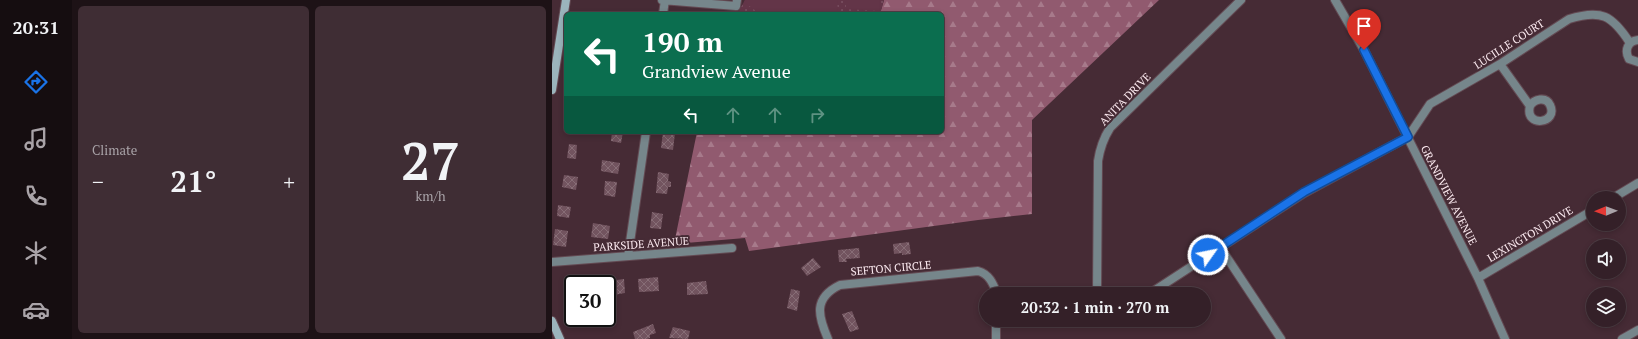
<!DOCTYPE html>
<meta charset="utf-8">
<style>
:root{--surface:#342028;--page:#3f2d34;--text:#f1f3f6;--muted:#a9a3a8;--line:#4e3e45;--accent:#1a73e8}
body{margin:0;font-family:"PT Serif",serif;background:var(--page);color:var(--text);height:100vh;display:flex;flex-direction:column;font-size:15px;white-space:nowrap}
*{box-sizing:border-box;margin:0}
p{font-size:13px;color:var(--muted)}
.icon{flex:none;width:22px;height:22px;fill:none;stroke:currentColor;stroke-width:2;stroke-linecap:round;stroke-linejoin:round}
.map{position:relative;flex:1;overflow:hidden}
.drawer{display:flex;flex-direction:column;gap:6px;padding:6px;background:#1d1216;width:480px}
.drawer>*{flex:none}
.top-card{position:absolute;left:12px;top:12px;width:380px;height:122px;border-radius:6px;box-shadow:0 2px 6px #0003,0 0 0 1px var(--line);background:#0b6e4f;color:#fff;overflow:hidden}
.needle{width:26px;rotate:269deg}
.tools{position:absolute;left:1034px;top:191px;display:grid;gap:8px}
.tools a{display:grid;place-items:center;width:40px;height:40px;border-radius:50%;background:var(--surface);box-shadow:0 2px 6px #0003,0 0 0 1px var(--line);font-size:20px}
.speed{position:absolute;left:12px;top:275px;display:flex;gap:8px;font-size:20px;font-weight:700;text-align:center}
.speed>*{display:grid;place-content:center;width:52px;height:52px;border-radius:50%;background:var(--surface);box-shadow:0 2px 6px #0003,0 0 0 1px var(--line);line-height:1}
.speed .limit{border:2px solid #111;border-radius:6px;background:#fff;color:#111}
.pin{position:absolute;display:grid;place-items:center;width:34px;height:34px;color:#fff;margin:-41px -17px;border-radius:50% 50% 50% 0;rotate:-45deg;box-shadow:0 0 4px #0007}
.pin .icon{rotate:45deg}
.me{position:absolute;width:44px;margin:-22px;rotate:57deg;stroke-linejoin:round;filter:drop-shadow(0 0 3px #0008)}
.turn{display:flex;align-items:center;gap:14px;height:84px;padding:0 12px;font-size:18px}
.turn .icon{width:52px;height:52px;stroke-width:2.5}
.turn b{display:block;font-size:28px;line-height:34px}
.lanes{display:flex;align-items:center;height:38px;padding:0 12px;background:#0003;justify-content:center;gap:20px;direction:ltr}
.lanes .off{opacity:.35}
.big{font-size:30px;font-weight:700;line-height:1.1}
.drawer .tile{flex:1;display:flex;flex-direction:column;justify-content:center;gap:6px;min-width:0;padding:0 14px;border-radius:6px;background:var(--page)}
.drawer .dial{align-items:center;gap:0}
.dial b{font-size:52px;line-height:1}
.heat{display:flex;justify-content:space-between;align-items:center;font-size:22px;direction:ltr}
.drawer .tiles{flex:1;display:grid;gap:6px;grid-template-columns:repeat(2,1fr)}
.trip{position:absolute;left:427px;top:287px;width:232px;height:40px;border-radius:20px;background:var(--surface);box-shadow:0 2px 6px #0003,0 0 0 1px var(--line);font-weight:700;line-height:40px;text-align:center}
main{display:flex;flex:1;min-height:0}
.tabs{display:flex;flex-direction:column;width:72px;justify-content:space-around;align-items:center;background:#150d10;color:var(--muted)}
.tabs .icon{width:28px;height:28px}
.tabs .active{color:var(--accent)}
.tabs b{font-size:18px;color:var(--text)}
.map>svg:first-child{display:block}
</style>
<main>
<nav class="tabs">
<b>20:31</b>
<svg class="icon active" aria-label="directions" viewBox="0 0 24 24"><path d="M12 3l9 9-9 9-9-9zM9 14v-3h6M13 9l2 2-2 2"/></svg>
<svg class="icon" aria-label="music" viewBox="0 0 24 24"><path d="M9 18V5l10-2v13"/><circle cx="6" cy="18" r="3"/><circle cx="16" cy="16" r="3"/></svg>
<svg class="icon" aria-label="phone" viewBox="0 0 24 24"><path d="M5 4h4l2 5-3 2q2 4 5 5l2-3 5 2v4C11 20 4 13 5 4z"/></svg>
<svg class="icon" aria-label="climate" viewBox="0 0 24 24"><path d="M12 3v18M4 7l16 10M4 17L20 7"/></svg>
<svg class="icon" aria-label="car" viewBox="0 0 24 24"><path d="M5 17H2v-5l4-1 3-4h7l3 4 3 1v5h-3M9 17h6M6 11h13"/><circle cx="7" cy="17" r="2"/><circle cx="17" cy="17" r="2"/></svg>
</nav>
<section class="drawer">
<div class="tiles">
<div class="tile"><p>Climate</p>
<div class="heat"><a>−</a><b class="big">21°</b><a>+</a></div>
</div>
<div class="tile dial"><b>27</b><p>km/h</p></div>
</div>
</section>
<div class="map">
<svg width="1086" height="339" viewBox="0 0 1086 339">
<defs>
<pattern id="forest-firs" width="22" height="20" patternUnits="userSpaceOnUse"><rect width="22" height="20" fill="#915a6f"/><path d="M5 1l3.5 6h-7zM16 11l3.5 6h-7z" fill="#a77a8b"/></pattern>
<pattern id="park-dots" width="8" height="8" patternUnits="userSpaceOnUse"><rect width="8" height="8" fill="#633548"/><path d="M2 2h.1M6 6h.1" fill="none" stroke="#7a5263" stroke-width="1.8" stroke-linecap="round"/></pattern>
<pattern id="building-cross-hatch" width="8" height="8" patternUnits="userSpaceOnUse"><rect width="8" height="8" fill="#72545f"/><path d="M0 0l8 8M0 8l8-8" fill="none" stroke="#876d76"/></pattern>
</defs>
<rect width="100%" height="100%" fill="#462b35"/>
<path fill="url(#forest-firs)" d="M332 0H607L480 120V214L426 220 197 251 193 238 122 244 145 132H390V14H328Z"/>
<path fill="url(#park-dots)" d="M193 0H332L328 14H185Z"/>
<path fill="#633548" d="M193 0H285L286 14H208L192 2Z
M294 0H328L327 11 294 9Z"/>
<path fill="url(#building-cross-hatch)" d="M60 132H71L69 143 59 141Z
M111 132 123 133 121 150 109 148Z
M17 144 25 145 24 159 15 158Z
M50 160 68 163 66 174 49 171Z
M106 172 117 174 116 181 119 182V187H116L115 194 104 193Z
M12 175 26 177 24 190 10 187Z
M53 181 65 182 63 197 52 195Z
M6 205 19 207 17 218 5 216Z
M100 212 111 214 109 229 98 228Z
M41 223 58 226 56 239 39 237Z
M3 229 16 231 14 247 1 245Z
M357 242 359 254 350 255V253L342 254 341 244Z
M307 248 308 258 294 259 295 262H287L286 250Z
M261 258 269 267 255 276 249 268Z
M106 277 107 291 87 292 86 279Z
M72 279 73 293 55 296V284H50V282Z
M154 281 156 294 135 295V283Z
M21 286V299H18L16 287Z
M239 289 248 291 245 311 235 308Z
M300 311 307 329 298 332 290 314Z
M101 324 104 333 98 335V338L95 339H83L81 332Z
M121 327 138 331 136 339 117 338Z"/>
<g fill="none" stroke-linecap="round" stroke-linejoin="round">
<defs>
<path id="minor" d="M110 0 184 6 185 0
M783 0 812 50 926 278 953 339
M111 14 113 0
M1086 40C1076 41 1072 50 1077 59L1086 62
M948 64 978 106C972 128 1007 124 998 105 994 96 982 99 978 106
M1061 198 1086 183
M668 247 729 339
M76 256 94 132
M0 262 180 248
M926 278 1041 210
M545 294 546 161C548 148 551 139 558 128L689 0
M597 294 752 193 856 137 878 104 948 64 1017 19C1049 9 1060 15 1078 43
M276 339C266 316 261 298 288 285L426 271C437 274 441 283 445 294
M444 339V320
M1070 339 1086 330"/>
<path id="secondary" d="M0 90 14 0
M0 321 8 339"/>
</defs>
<use href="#minor" stroke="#634a53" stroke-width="10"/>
<use href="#secondary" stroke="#634a53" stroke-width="10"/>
<use href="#minor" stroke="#76868b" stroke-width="8"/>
<use href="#secondary" stroke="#9bb4bc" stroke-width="8"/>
</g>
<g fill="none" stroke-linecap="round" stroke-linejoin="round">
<defs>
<path id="route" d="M656 255 752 192 856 137 812 50"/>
</defs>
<use href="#route" stroke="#114b97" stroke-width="10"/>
<use href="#route" stroke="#1a73e8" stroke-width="7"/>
</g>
<g text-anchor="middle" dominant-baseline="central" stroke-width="4" stroke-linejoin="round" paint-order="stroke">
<g font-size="11" fill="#fceaf0" stroke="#462b35">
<text transform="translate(957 44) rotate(-33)">LUCILLE COURT</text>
<text transform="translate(573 99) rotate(-46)">ANITA DRIVE</text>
<text transform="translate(897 195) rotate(63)">GRANDVIEW AVENUE</text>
<text transform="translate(978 234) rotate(-31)">LEXINGTON DRIVE</text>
<text transform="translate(89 244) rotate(-4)">PARKSIDE AVENUE</text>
<text transform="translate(339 268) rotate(-5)">SEFTON CIRCLE</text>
</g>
</g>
</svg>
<div class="tools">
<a><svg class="needle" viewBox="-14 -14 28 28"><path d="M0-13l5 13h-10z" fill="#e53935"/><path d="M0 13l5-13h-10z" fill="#a9a3a8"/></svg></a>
<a><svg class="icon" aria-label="sound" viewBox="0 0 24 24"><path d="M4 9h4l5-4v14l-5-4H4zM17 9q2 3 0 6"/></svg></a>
<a><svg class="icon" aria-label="layers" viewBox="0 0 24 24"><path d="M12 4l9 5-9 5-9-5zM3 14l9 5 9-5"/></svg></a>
</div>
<div class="speed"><div class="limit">30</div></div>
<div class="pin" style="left:812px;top:50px;background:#d93025"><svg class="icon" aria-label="arrive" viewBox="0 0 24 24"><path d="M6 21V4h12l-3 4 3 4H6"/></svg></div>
<svg class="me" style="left:656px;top:255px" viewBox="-20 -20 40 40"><circle r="17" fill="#1a73e8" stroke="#fff" stroke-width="3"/><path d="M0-11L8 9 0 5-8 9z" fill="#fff"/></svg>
<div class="trip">20:32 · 1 min · 270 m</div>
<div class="top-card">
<div class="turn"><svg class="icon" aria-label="left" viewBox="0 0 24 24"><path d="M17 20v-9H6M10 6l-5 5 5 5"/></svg><div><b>190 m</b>Grandview Avenue</div></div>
<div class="lanes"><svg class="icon" aria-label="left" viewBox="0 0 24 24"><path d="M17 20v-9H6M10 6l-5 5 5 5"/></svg><svg class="icon off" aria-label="ahead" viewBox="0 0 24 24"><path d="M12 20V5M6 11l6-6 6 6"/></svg><svg class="icon off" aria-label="ahead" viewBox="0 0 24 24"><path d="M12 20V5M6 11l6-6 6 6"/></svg><svg class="icon off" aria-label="right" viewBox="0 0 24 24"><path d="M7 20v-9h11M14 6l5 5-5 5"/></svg></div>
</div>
</div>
</main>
